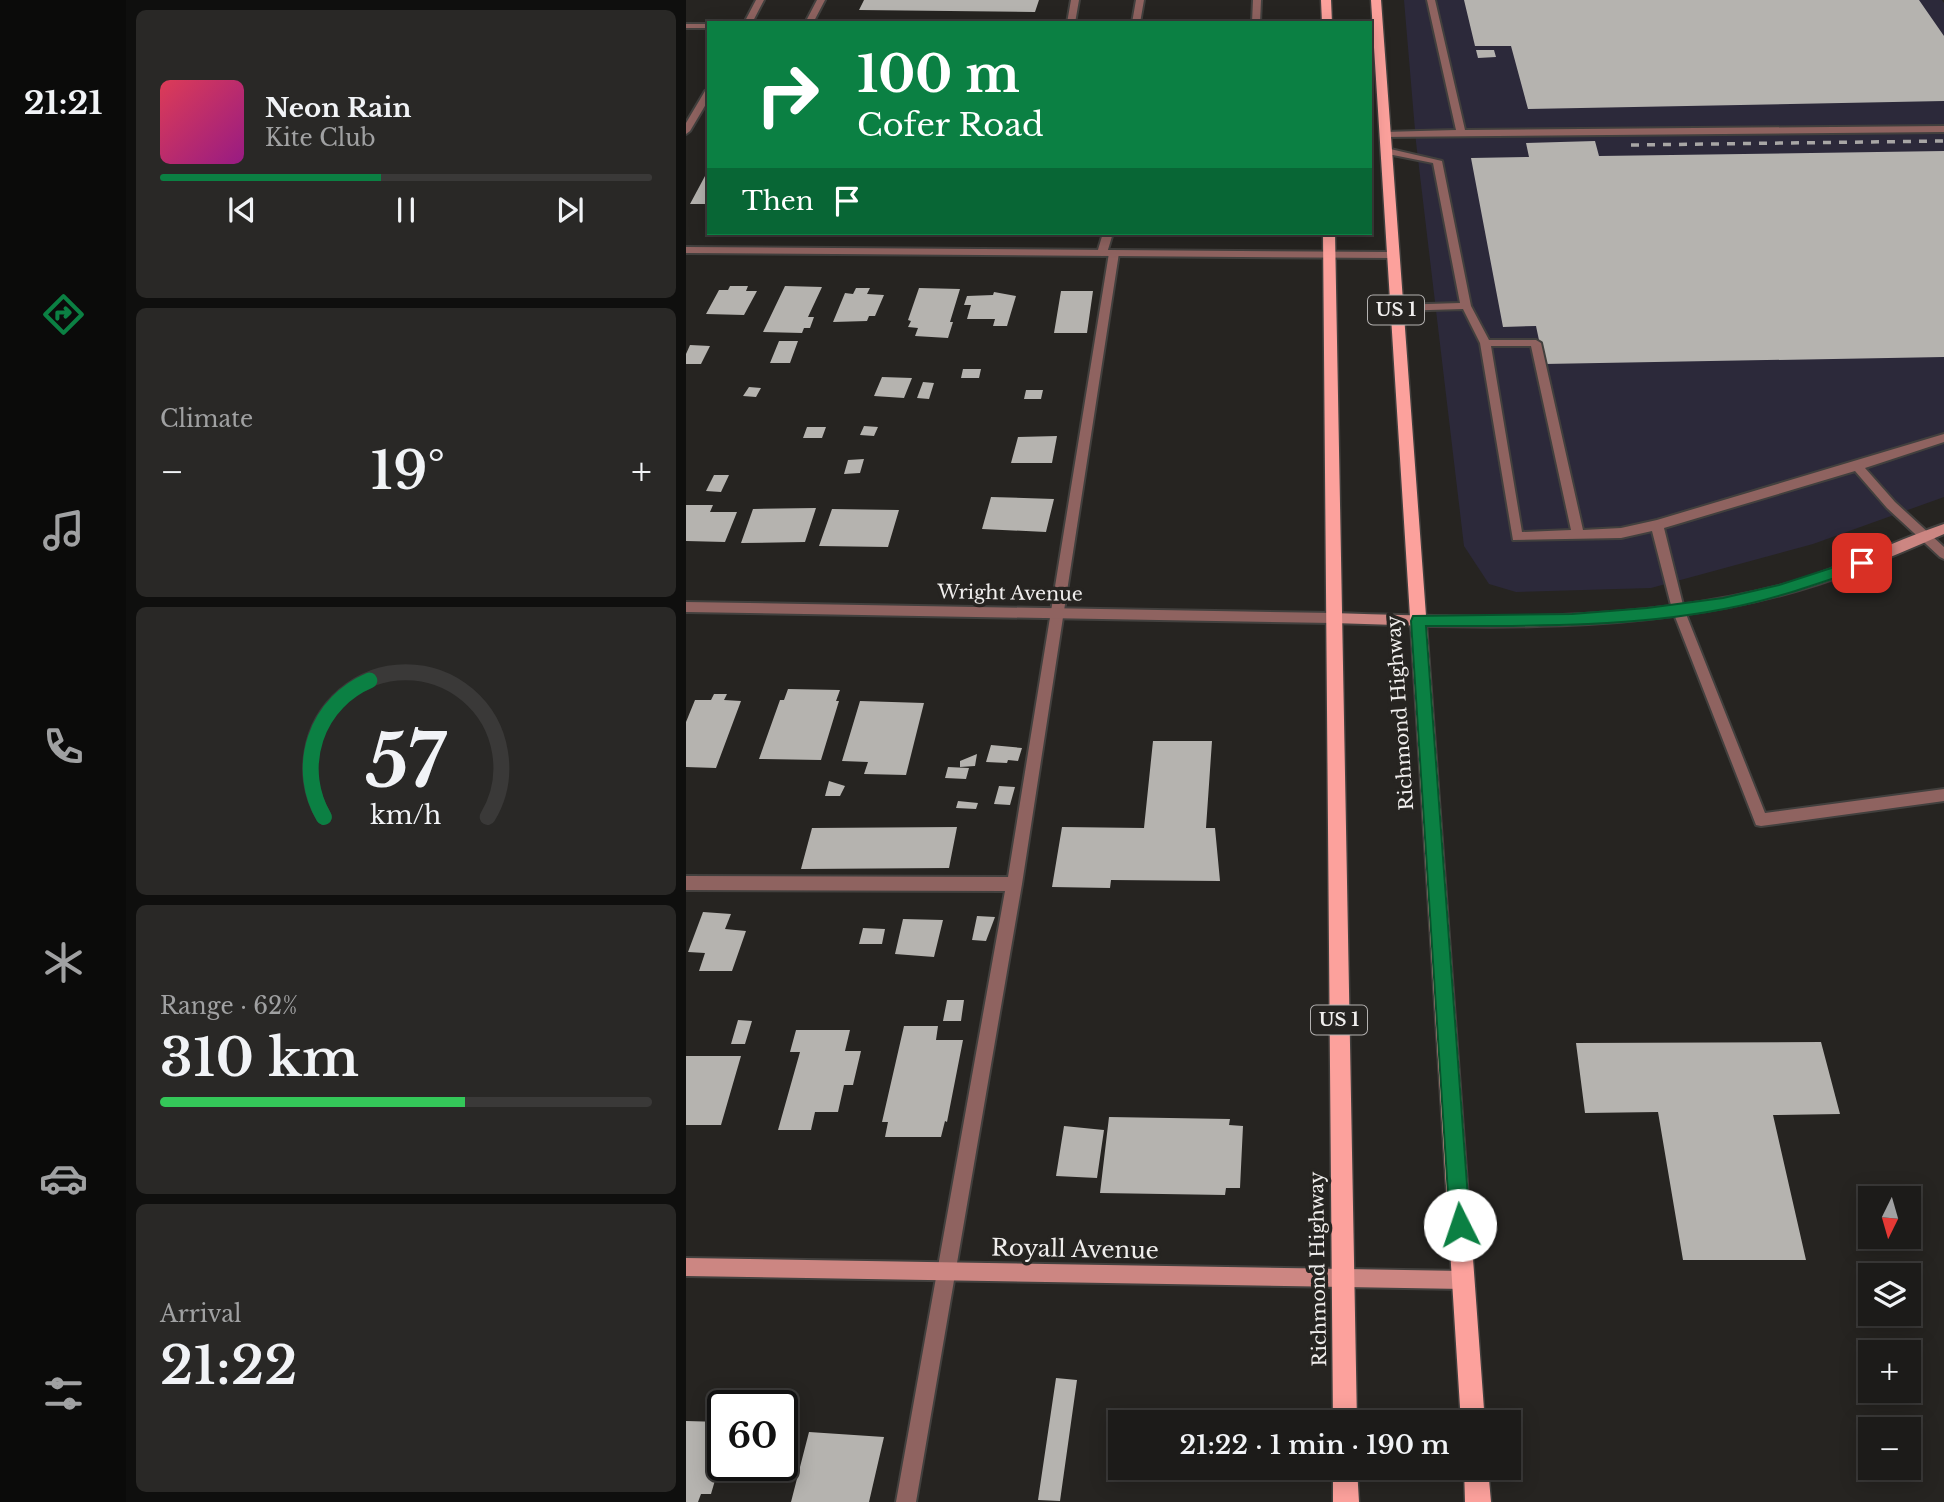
<!DOCTYPE html>
<meta charset="utf-8">
<style>
:root{--surface:#1c1b19;--page:#292826;--text:#f1f3f6;--muted:#a0a1a2;--line:#3a3938;--accent:#0b8043}
body{margin:0;font-family:"Libre Baskerville",serif;background:var(--page);color:var(--text);height:100vh;display:flex;flex-direction:column;font-size:26px;white-space:nowrap}
*{box-sizing:border-box;margin:0}
p{font-size:23px;color:var(--muted)}
.icon{flex:none;width:38px;height:38px;fill:none;stroke:currentColor;stroke-width:2;stroke-linecap:round;stroke-linejoin:round}
.map{position:relative;flex:1;overflow:hidden}
.panel{display:flex;flex-direction:column;gap:10px;padding:10px;background:#0f0f0e;width:560px}
.panel>*{flex:none}
.hud{position:absolute;left:21px;top:21px;width:665px;height:214px;border-radius:0px;box-shadow:0 4px 18px #0003,0 0 0 2px var(--line);background:#0b8043;color:#fff;overflow:hidden}
.needle{width:46px;rotate:185deg}
.controls{position:absolute;left:1172px;top:1186px;display:grid;gap:14px}
.controls a{display:grid;place-items:center;width:63px;height:63px;border-radius:0px;background:var(--surface);box-shadow:0 4px 18px #0003,0 0 0 2px var(--line);font-size:35px}
.speed{position:absolute;left:21px;top:1390px;display:flex;gap:14px;font-size:35px;font-weight:700;text-align:center}
.speed>*{display:grid;place-content:center;width:91px;height:91px;border-radius:50%;background:var(--surface);box-shadow:0 4px 18px #0003,0 0 0 2px var(--line);line-height:1}
.speed .limit{border:4px solid #111;border-radius:10px;background:#fff;color:#111}
.pin{position:absolute;display:grid;place-items:center;width:60px;height:60px;color:#fff;margin:-30px;border-radius:14px;box-shadow:0 4px 10px #0006}
.me{position:absolute;width:77px;margin:-38px;rotate:356deg;stroke-linejoin:round;filter:drop-shadow(0 0 5px #0008)}
.turn{display:flex;align-items:center;gap:24px;height:147px;padding:0 35px;font-size:32px}
.turn .icon{width:91px;height:91px;stroke-width:2.5}
.turn b{display:block;font-size:49px;line-height:60px}
.then{display:flex;align-items:center;height:66px;padding:0 35px;background:#0003;gap:14px;font-size:26px}
.big{font-size:52px;font-weight:600;line-height:1.1}
.panel .card{flex:1;display:flex;flex-direction:column;justify-content:center;gap:10px;min-width:0;padding:0 24px;border-radius:10px;background:var(--page)}
.panel .dial{align-items:center;gap:0}
.dial svg{height:182px;overflow:visible;fill:none;stroke:var(--line);stroke-width:7;stroke-linecap:round;text-anchor:middle}
.dial text{fill:var(--text);stroke:none}
.song{display:flex;align-items:center;gap:21px}
.cover{width:84px;height:84px;border-radius:10px;background:linear-gradient(135deg,hsl(350 70% 55%),hsl(310 70% 35%))}
.played{height:7px;border-radius:4px;background:linear-gradient(90deg,var(--accent) 45%,var(--line) 45%)}
.keys{display:flex;justify-content:space-around;direction:ltr}
.heat{display:flex;justify-content:space-between;align-items:center;font-size:38px;direction:ltr}
.charge{height:10px;border-radius:5px;background:linear-gradient(90deg,#34c759 62%,var(--line) 0)}
.trip{position:absolute;left:422px;top:1410px;width:413px;height:70px;border-radius:0px;background:var(--surface);box-shadow:0 4px 18px #0003,0 0 0 2px var(--line);font-weight:600;line-height:70px;text-align:center}
main{display:flex;flex:1;min-height:0}
.tabs{display:flex;flex-direction:column;width:126px;justify-content:space-around;align-items:center;background:#0b0b0a;color:var(--muted)}
.tabs .icon{width:49px;height:49px}
.tabs .selected{color:var(--accent)}
.tabs b{font-size:32px;color:var(--text)}
.map>svg:first-child{display:block}
</style>
<main>
<nav class="tabs">
<b>21:21</b>
<svg class="icon selected" aria-label="directions" viewBox="0 0 24 24"><path d="M12 3l9 9-9 9-9-9zM9 14v-3h6M13 9l2 2-2 2"/></svg>
<svg class="icon" aria-label="music" viewBox="0 0 24 24"><path d="M9 18V5l10-2v13"/><circle cx="6" cy="18" r="3"/><circle cx="16" cy="16" r="3"/></svg>
<svg class="icon" aria-label="phone" viewBox="0 0 24 24"><path d="M5 4h4l2 5-3 2q2 4 5 5l2-3 5 2v4C11 20 4 13 5 4z"/></svg>
<svg class="icon" aria-label="climate" viewBox="0 0 24 24"><path d="M12 3v18M4 7l16 10M4 17L20 7"/></svg>
<svg class="icon" aria-label="car" viewBox="0 0 24 24"><path d="M5 17H2v-5l4-1 3-4h7l3 4 3 1v5h-3M9 17h6M6 11h13"/><circle cx="7" cy="17" r="2"/><circle cx="17" cy="17" r="2"/></svg>
<svg class="icon" aria-label="filters" viewBox="0 0 24 24"><path d="M4 7h16M4 17h16"/><circle cx="9" cy="7" r="2"/><circle cx="15" cy="17" r="2"/></svg>
</nav>
<section class="panel">
<div class="card">
<div class="song"><i class="cover"></i><div><b>Neon Rain</b><p>Kite Club</p></div></div>
<div class="played"></div>
<div class="keys"><svg class="icon" aria-label="previous" viewBox="0 0 24 24"><path d="M18 5L8 12l10 7zM5 5v14"/></svg><svg class="icon" aria-label="pause" viewBox="0 0 24 24"><path d="M8 5v14M16 5v14"/></svg><svg class="icon" aria-label="next" viewBox="0 0 24 24"><path d="M6 5l10 7-10 7zM19 5v14"/></svg></div>
</div>
<div class="card"><p>Climate</p>
<div class="heat"><a>−</a><b class="big">19°</b><a>+</a></div>
</div>
<div class="card dial"><svg viewBox="0 0 100 80">
<path d="M14 69A42 42 0 1 1 86 69"/>
<path d="M14 69A42 42 0 0 1 34 9" stroke="#0b8043"/>
<text x="50" y="56" font-size="32" font-weight="700">57</text>
<text x="50" y="72" font-size="11">km/h</text>
</svg></div>
<div class="card"><p>Range · 62%</p><b class="big">310 km</b><div class="charge"></div></div>
<div class="card"><p>Arrival</p><b class="big">21:22</b></div>
</section>
<div class="map">
<svg width="1258" height="1502" viewBox="0 0 1258 1502">
<rect width="100%" height="100%" fill="#262421"/>
<path fill="#2c293a" d="M718 0H1256L1258 3V497L1127 544 965 588 830 592 803 584 778 546 730 142Z"/>
<path fill="#b5b3af" d="M178 0H353L349 12 173 10Z
M778 0H1233L1258 36V101L842 109 825 46H789Z
M790 50H808L810 57 792 58Z
M909 141 913 156 1258 151V357L858 364 850 326 817 327 785 158 843 157 840 143Z
M19 176H23V204H4Z
M44 286H62L60 291H71L58 315 20 314 33 290H42Z
M99 286 136 287 122 317H128L124 328H118L116 333 77 332Z
M170 288H184L181 294 198 295 189 316H183L181 321 147 322 159 293 167 294Z
M233 288 274 289 264 322H267L262 338 229 336 232 328 222 327 225 321 222 320Z
M375 291H407L401 333H368Z
M308 292 330 296 321 326H307L309 319H281L285 305H278L281 296 307 295Z
M93 341H112L104 363H84Z
M4 345 24 346 15 364H0V354Z
M277 369H295L293 378H275Z
M196 377 226 378 218 398 188 396Z
M237 382 248 383 243 399 231 398Z
M63 387 75 388 70 397 57 396Z
M340 390H357L355 399H338Z
M178 426 192 427 188 436 174 435Z
M121 427H140L136 438H117Z
M371 436 366 463H325L332 437Z
M178 459 174 473 158 474 162 460Z
M28 475H43L35 492 20 491Z
M305 497 368 499 360 532 296 529Z
M0 505H27L24 512H51L39 542 0 541Z
M130 508 119 542 55 543 67 509Z
M146 509 213 510 202 547 133 546Z
M102 689 154 690 150 701H153L135 760 73 759 94 700H98Z
M28 694H41L38 700 55 701 30 768 0 767V722L9 700H25Z
M174 701 238 703 220 775 178 774 182 762 156 761Z
M467 741H526L520 828H529L534 881 425 880 424 888 366 887 376 827 458 828Z
M305 745 336 748 332 761 322 760 321 763 300 762Z
M291 754 289 766 274 767V761Z
M262 767 283 768 280 779 259 778Z
M143 781 159 786 154 796H139Z
M313 786 329 787 324 805 308 804Z
M272 801 292 803 290 809 270 808Z
M271 827 263 868 115 869 126 828Z
M17 912 45 914 39 929 60 931 46 971H13L19 953 2 952Z
M291 916 309 917 300 941 286 940Z
M217 919 257 920 248 957 209 954Z
M177 928 199 929 196 944H173Z
M261 1000H278L275 1021H257Z
M52 1020 66 1021 59 1044H45Z
M218 1026H252L250 1040H277L261 1122 259 1121 255 1137H199L202 1122H196Z
M110 1030H164L159 1051H175L167 1085H158L152 1112H129L125 1130H92L114 1052H104Z
M1135 1042 1154 1114 1087 1115 1120 1260H997L972 1112 899 1113 890 1043Z
M0 1056H55L35 1125H0Z
M423 1117 544 1119 543 1125 557 1126 554 1188H540L539 1195 414 1193Z
M378 1126 418 1130 411 1178 370 1176Z
M370 1378 391 1380 374 1501 352 1500Z
M0 1421 36 1422 32 1439 37 1438V1453L25 1494H15L12 1502H0Z
M123 1432 198 1437 183 1502H105Z"/>
<g fill="none" stroke-linecap="round" stroke-linejoin="round">
<defs>
<path id="lane" d="M131 0H139L127 23H119Z
M385 0H393L389 23H381Z
M450 0H458L454 23H446Z
M567 0H575L574 23H566Z
M741 0H749L779 130 1258 126V132L695 137 694 135 698 132 770 130Z
M700 148 756 161 785 306 803 340H850L855 343 897 530 935 528 971 520 1258 434V442L1179 468 1209 502 1258 547V559L1254 557 1201 508 1169 471 978 528 998 609 1079 813 1258 789V801L1075 826 1070 825 986 609 966 531 935 538 827 540 794 343 777 309 710 311 705 308 710 305 774 303 747 163 697 153V149ZM805 346H845L885 530 836 532Z
M417 233H427L421 253 416 256 411 253Z
M428 250 433 253 336 884 230 1502H210L319 891 0 890V876L322 877 423 253Z"/>
<path id="street" d="M70 0H78L66 23H58Z
M0 24H23V28H0Z
M23 88V99L4 131 0 134V123L19 91Z
M0 247 706 252 711 255 706 258 0 253Z
M0 602 647 613 653 618 647 623 0 612Z"/>
<path id="secondary" d="M1258 524V534C1205 557 1151 581 1095 595 949 634 796 628 647 623L641 618 647 613C796 618 947 623 1093 586 1151 571 1202 543 1258 524Z
M0 1258 778 1271 784 1274 787 1280 784 1286 778 1289 0 1276Z"/>
<path id="primary" d="M635 0H645L646 23H636Z
M685 0H695L799 1423H775Z
M637 233H649L671 1423H647Z
M647 1468H671L673 1502H647Z
M778 1468H802L805 1502H779Z"/>
</defs>
<use href="#lane" stroke="#42403e" stroke-width="4"/>
<use href="#street" stroke="#42403e" stroke-width="4"/>
<use href="#secondary" stroke="#42403e" stroke-width="4"/>
<use href="#primary" stroke="#42403e" stroke-width="3"/>
<use href="#lane" fill="#8f6360" fill-rule="evenodd"/>
<use href="#street" fill="#8f6360" fill-rule="evenodd"/>
<use href="#secondary" fill="#cc8682" fill-rule="evenodd"/>
<use href="#primary" fill="#fca19c" fill-rule="evenodd"/>
<path stroke="#a8a6a5" stroke-width="3.5" stroke-dasharray="8 8" stroke-linecap="butt" d="M945 145 1258 141"/>
</g>
<path fill="#0b8043" stroke="#07532c" stroke-width="2" d="M1176 558 1181 559V567C1134 583 1087 600 1038 609 940 628 839 626 740 626L784 1225 781 1232 774 1235 767 1232 764 1225 725 621 727 616 886 614 961 608 1037 598 1093 585Z"/>
<g text-anchor="middle" dominant-baseline="central" stroke-width="7" stroke-linejoin="round" paint-order="stroke">
<g fill="#262421" stroke="#b3b1b0" stroke-width="2">
<rect x="682" y="295.5" width="56" height="29" rx="5"/>
<rect x="625" y="1005.5" width="56" height="29" rx="5"/>
</g>
<g font-size="18" font-weight="bold" fill="#f0eeed">
<text x="710" y="310">US 1</text>
<text x="653" y="1020">US 1</text>
</g>
<g font-size="19" fill="#f0eeed" stroke="#262421">
<text transform="translate(324 593) rotate(1)">Wright Avenue</text>
<text transform="translate(714 713) rotate(-94)">Richmond Highway</text>
<text transform="translate(632 1269) rotate(-91)">Richmond Highway</text>
</g>
<g font-size="23" fill="#f0eeed" stroke="#262421">
<text transform="translate(389 1249) rotate(1)">Royall Avenue</text>
</g>
</g>
</svg>
<div class="controls">
<a><svg class="needle" viewBox="-14 -14 28 28"><path d="M0-13l5 13h-10z" fill="#e53935"/><path d="M0 13l5-13h-10z" fill="#a0a1a2"/></svg></a>
<a><svg class="icon" aria-label="layers" viewBox="0 0 24 24"><path d="M12 4l9 5-9 5-9-5zM3 14l9 5 9-5"/></svg></a>
<a>+</a>
<a>−</a>
</div>
<div class="speed"><div class="limit">60</div></div>
<div class="pin" style="left:1176px;top:563px;background:#d93025"><svg class="icon" aria-label="arrive" viewBox="0 0 24 24"><path d="M6 21V4h12l-3 4 3 4H6"/></svg></div>
<svg class="me" style="left:774px;top:1225px" viewBox="-20 -20 40 40"><circle r="19" fill="#fff"/><path d="M0-13L10 11 0 6-10 11z" fill="#0b8043"/></svg>
<div class="trip">21:22 · 1 min · 190 m</div>
<div class="hud">
<div class="turn"><svg class="icon" aria-label="right" viewBox="0 0 24 24"><path d="M7 20v-9h11M14 6l5 5-5 5"/></svg><div><b>100 m</b>Cofer Road</div></div>
<div class="then">Then<svg class="icon" aria-label="arrive" viewBox="0 0 24 24"><path d="M6 21V4h12l-3 4 3 4H6"/></svg></div>
</div>
</div>
</main>
